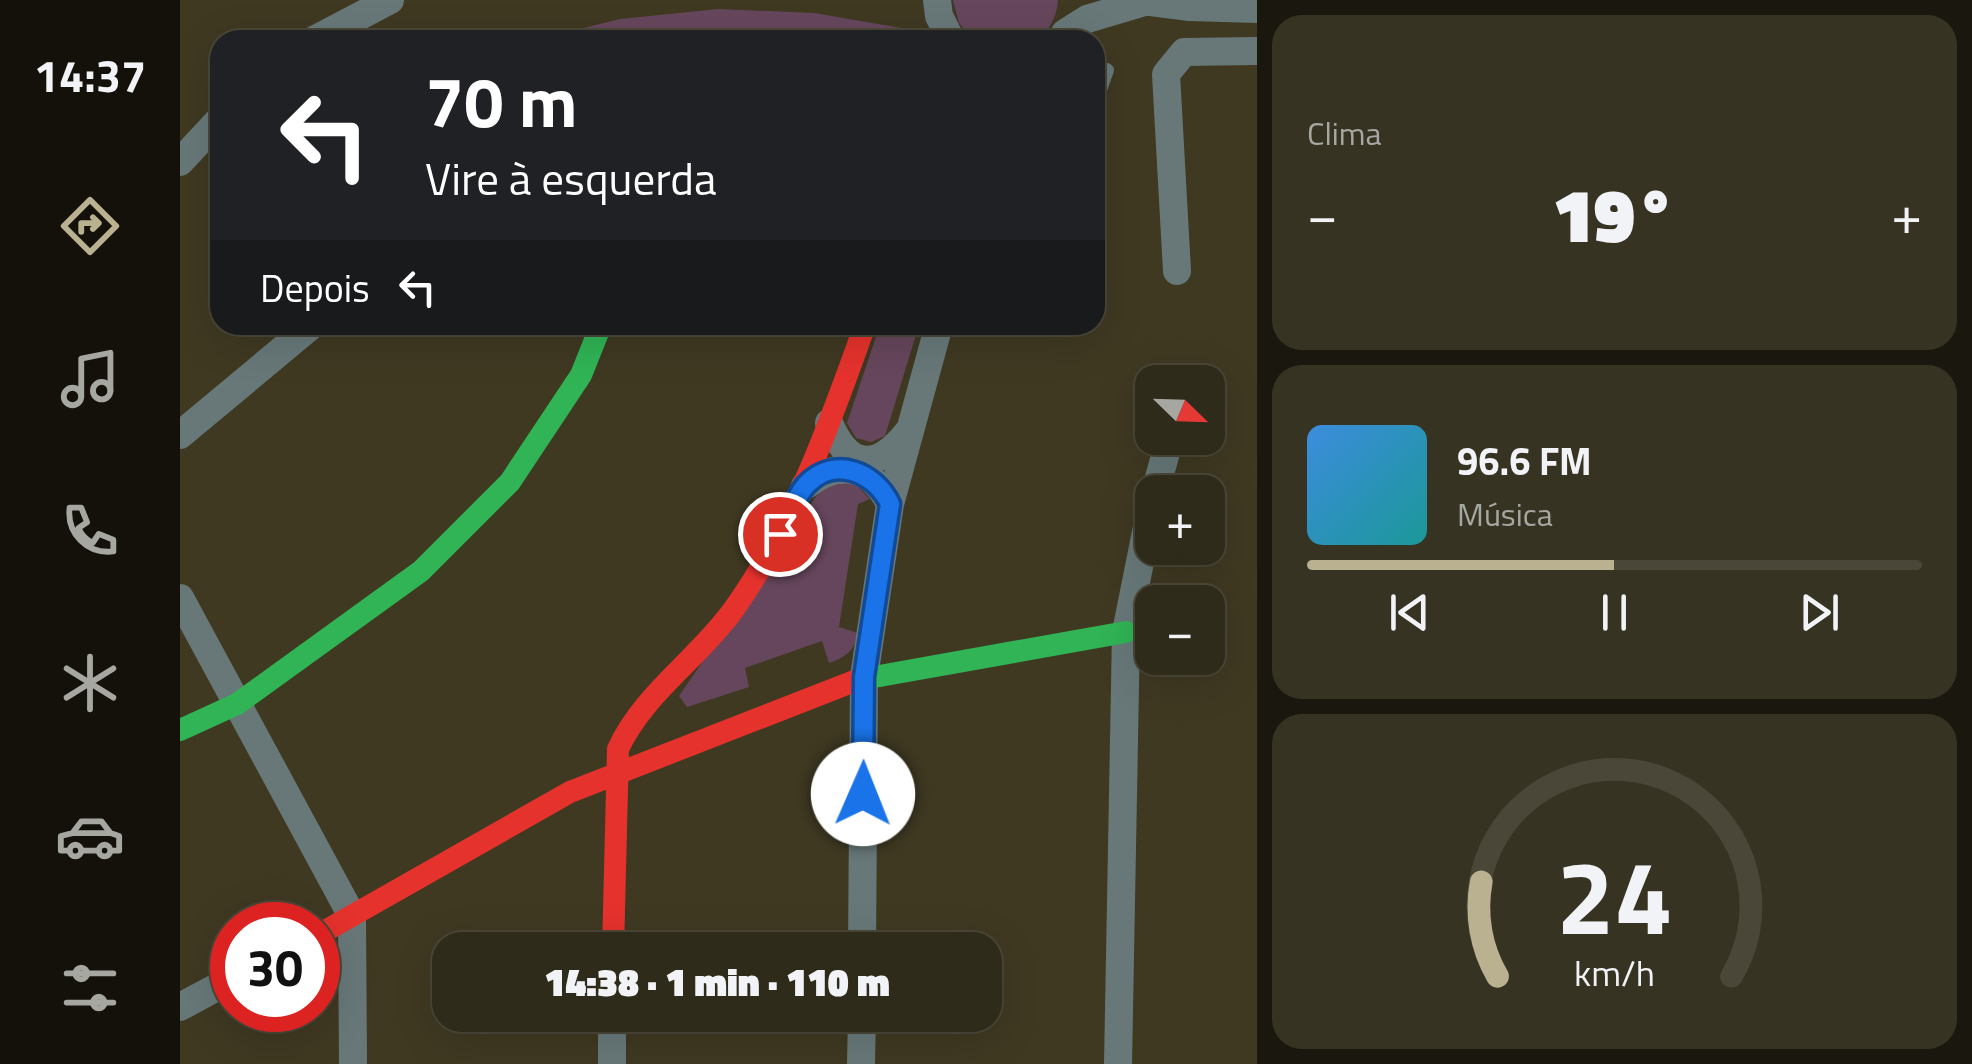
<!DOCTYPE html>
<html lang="pt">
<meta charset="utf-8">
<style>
:root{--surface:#2f2b1a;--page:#373323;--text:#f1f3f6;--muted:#a7a7a2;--line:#4a4739;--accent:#bab190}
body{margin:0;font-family:"Titillium Web",sans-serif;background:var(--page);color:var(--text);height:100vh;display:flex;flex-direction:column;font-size:38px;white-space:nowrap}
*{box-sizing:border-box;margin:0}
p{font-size:32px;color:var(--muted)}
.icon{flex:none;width:55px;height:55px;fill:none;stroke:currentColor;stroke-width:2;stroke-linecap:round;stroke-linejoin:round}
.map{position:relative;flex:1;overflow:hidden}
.side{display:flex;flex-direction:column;gap:15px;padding:15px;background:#1a180e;width:715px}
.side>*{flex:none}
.guide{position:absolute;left:30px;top:30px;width:895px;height:305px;border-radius:30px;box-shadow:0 10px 40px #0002,0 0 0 2px var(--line);background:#202124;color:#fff;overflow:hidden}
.needle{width:65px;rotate:113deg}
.buttons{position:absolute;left:955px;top:365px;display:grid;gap:20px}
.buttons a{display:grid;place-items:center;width:90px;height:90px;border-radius:20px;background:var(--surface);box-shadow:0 10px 40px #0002,0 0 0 2px var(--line);font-size:50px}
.speed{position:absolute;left:30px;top:902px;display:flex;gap:20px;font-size:50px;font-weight:700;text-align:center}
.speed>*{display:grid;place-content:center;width:130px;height:130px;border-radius:50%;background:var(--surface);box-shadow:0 10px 40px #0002,0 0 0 2px var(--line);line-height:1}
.speed .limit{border:15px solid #d22;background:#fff;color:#111}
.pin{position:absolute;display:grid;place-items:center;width:85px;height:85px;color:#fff;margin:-42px;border:5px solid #fff;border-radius:50%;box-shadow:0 2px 10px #0007}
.me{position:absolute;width:110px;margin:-55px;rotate:1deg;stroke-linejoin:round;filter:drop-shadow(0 0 8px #0008)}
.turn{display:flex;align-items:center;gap:35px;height:210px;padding:0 50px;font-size:45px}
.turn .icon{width:130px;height:130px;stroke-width:2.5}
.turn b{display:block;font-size:70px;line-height:85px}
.then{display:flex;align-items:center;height:95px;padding:0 50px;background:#0003;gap:20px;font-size:38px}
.big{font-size:75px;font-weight:800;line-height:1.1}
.side .card{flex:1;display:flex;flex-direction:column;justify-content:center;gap:15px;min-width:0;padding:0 35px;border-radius:30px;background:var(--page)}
.side .dial{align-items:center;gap:0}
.dial svg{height:260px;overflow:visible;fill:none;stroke:var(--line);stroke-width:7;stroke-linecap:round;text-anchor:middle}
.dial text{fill:var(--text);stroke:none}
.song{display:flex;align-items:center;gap:30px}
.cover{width:120px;height:120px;border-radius:15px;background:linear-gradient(135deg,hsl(210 70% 55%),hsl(180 70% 35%))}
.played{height:10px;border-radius:5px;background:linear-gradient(90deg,var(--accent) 50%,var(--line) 50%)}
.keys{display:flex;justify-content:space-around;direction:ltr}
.heat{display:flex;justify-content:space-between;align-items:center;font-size:55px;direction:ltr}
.trip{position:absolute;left:252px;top:932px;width:570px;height:100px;border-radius:30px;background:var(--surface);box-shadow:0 10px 40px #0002,0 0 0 2px var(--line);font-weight:800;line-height:100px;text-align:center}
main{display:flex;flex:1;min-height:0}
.dock{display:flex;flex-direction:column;width:180px;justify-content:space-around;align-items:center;background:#13110a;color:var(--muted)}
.dock .icon{width:70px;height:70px}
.dock .active{color:var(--accent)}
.dock b{font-size:45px;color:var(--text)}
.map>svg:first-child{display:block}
</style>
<main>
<nav class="dock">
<b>14:37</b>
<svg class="icon active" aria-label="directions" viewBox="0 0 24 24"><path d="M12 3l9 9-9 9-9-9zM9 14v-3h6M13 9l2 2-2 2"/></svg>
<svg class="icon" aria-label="music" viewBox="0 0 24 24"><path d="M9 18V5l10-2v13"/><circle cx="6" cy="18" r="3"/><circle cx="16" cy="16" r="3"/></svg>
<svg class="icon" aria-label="phone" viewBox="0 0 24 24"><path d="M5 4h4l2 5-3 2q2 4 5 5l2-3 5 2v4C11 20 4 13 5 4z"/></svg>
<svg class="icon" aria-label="climate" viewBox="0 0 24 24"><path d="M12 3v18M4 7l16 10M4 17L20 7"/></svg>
<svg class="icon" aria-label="car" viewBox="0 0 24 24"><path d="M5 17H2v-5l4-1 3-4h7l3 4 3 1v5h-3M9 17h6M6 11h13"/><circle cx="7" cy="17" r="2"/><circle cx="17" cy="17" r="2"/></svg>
<svg class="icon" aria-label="filters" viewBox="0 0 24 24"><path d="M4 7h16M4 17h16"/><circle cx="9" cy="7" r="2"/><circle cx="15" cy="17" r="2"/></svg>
</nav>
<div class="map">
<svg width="1077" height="1064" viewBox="0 0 1077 1064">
<rect width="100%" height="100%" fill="#3f3922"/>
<path fill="#66465c" d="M773 0H878C877 16 870 30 857 40H793L779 23Z
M538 9 634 13 727 29 724 40H355L440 19Z
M700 325H739L705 436 691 442 676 438 667 423Z
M646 482H673L690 499 678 504 659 627 678 633C675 650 665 658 649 663L642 641 565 668 569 687 507 707 499 696Z"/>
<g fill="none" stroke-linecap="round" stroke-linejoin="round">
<path stroke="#687878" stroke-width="14" d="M915 104 927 70"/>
<path stroke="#687878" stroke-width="28" d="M757 0 759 16 771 40
M955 0 1010 7 1077 9
M885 33 907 19 964 2
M134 40 210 0
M0 162 40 119
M997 271 986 74 1004 52 1077 51
M649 423C669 470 697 471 728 432
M0 435 132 325
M625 486C658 460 690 464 710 504
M975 492 990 438
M0 598 172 916 173 1064
M682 950 684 677 710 504 759 325
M0 1007 52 979
M432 1064V1015
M681 1064 682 1015
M938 1064 946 632 972 502"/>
<path stroke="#30b455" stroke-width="22" d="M677 680 946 632
M0 730 57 704 241 571 330 482 401 375 421 325"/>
<path stroke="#e5322d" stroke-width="22" d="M138 935 390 792 677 680
M433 950 438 749C463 694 519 658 554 609 615 523 650 423 685 325"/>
</g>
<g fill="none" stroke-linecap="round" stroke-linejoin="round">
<defs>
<path id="route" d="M600 534C608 519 615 497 626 485 654 455 695 472 710 504L684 677 683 794"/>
</defs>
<use href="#route" stroke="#114b97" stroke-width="25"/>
<use href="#route" stroke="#1a73e8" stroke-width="18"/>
</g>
</svg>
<div class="buttons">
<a><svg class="needle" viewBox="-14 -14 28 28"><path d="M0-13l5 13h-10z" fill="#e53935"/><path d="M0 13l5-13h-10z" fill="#a7a7a2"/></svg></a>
<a>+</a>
<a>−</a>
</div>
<div class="speed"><div class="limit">30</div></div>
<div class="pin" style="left:600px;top:534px;background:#d93025"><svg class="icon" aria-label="arrive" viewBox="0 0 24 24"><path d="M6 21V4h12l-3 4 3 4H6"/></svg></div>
<svg class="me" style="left:683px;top:794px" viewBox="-20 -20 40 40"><circle r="19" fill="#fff"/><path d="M0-13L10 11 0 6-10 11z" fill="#1a73e8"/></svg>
<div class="trip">14:38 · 1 min · 110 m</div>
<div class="guide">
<div class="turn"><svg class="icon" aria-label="left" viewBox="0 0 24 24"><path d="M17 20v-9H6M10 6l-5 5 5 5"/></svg><div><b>70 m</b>Vire à esquerda</div></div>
<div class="then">Depois<svg class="icon" aria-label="left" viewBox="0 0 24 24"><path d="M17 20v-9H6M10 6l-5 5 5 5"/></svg></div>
</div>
</div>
<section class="side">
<div class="card"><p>Clima</p>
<div class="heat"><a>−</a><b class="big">19°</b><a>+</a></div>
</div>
<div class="card">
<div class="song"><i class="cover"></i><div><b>96.6 FM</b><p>Música</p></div></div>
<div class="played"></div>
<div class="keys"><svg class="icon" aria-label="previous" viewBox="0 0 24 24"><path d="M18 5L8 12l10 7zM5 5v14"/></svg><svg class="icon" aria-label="pause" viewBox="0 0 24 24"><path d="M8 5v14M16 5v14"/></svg><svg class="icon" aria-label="next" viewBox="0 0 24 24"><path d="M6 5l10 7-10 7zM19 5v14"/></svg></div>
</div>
<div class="card dial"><svg viewBox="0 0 100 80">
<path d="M14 69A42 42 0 1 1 86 69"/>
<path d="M14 69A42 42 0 0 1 9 40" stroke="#bab190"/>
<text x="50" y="56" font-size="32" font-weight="700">24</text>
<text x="50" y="72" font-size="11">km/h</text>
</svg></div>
</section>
</main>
